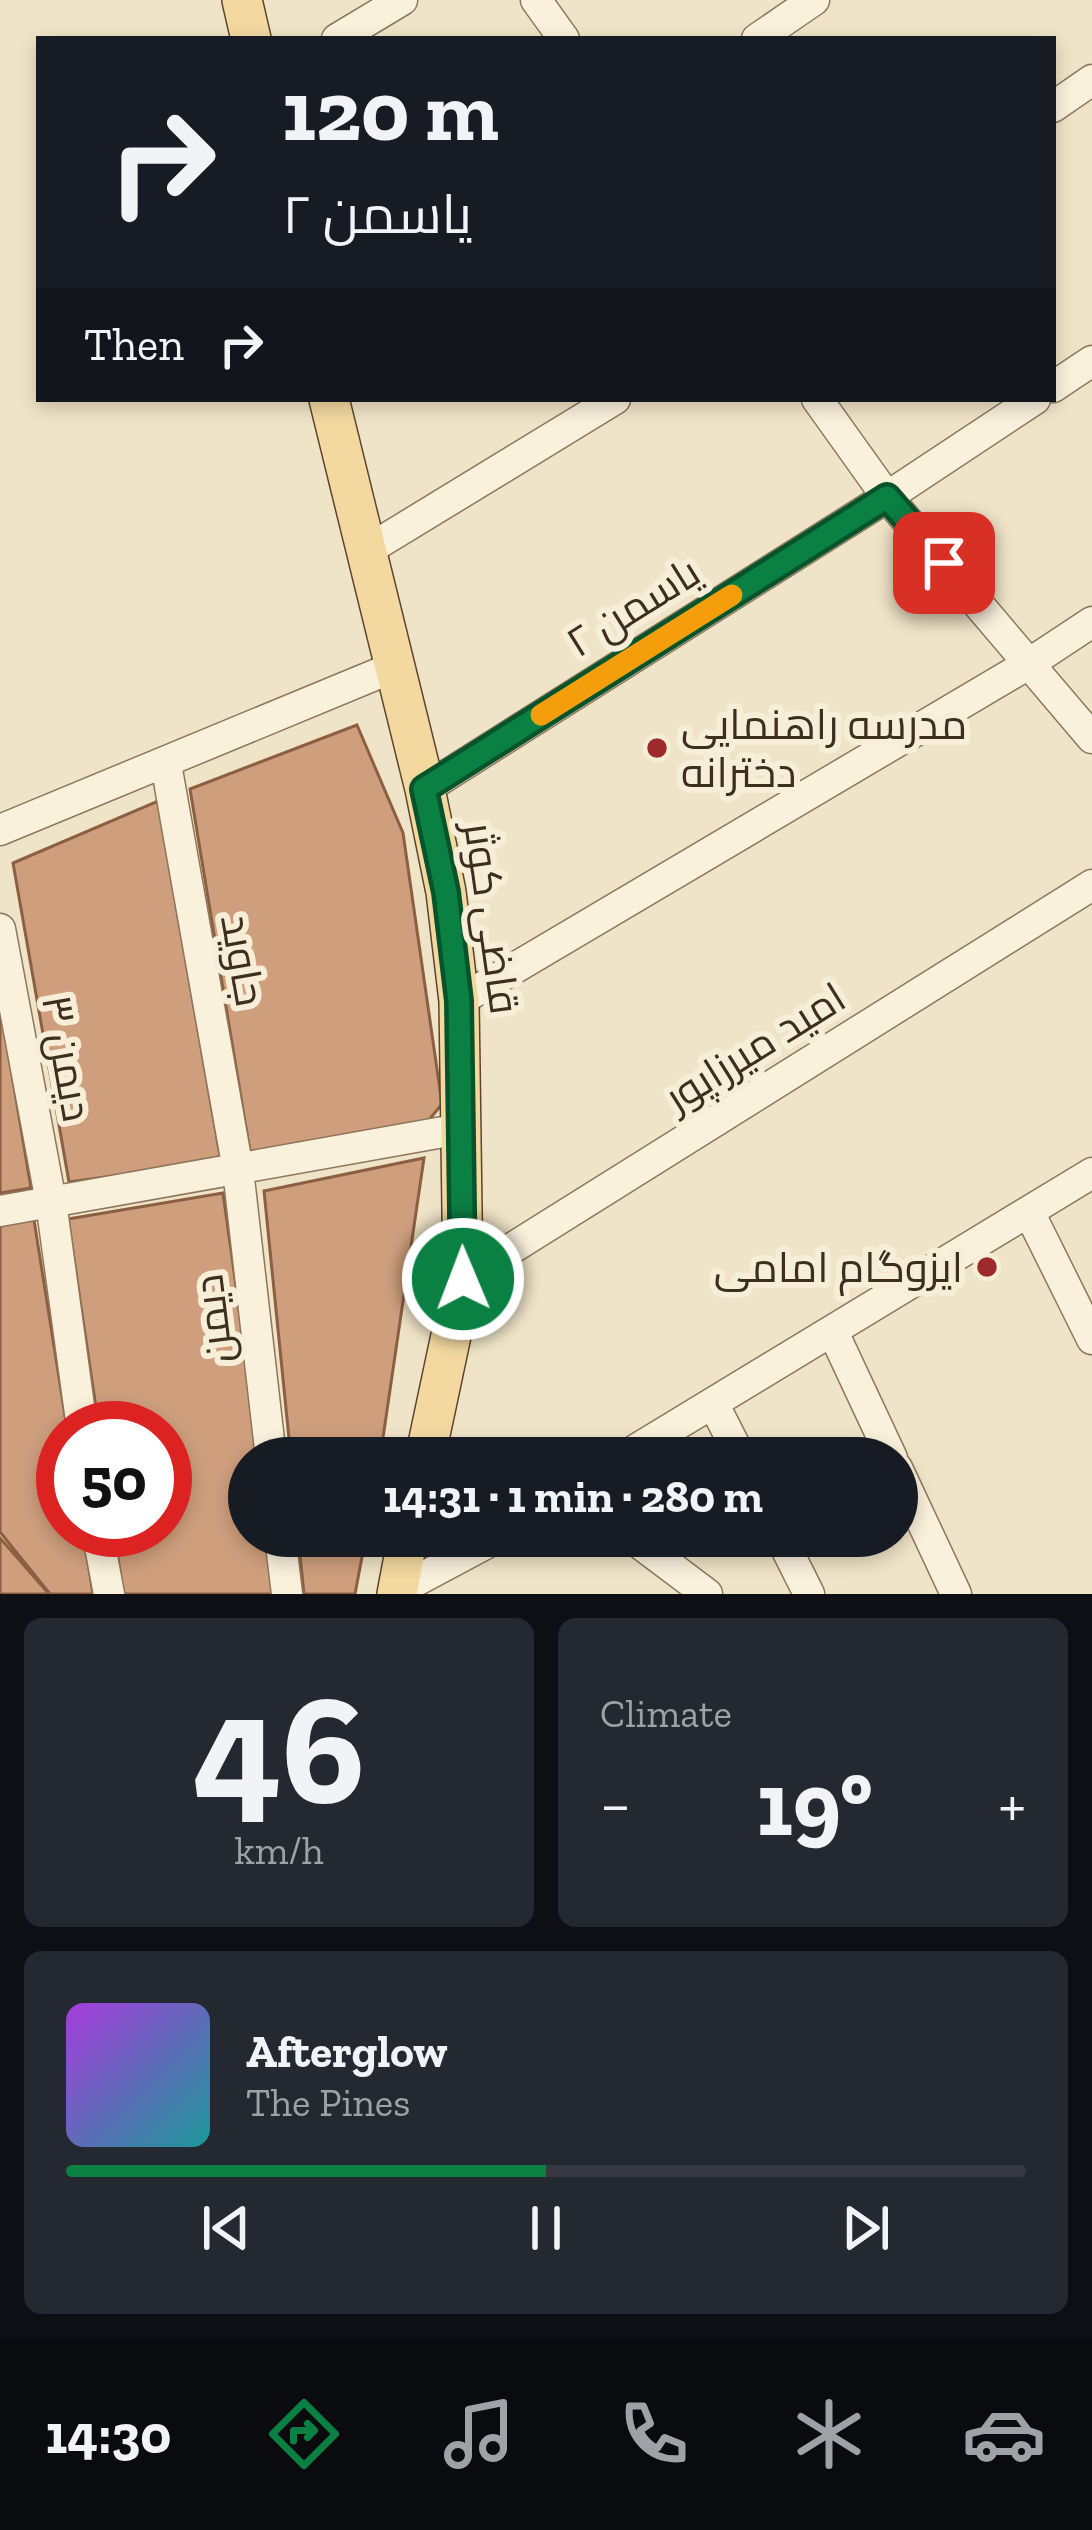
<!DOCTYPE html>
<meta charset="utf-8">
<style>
:root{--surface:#171b24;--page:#242831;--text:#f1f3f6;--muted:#9ea1a6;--line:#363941;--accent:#0b8043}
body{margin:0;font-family:"Zilla Slab",Cairo,serif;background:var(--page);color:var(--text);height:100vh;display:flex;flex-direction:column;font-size:45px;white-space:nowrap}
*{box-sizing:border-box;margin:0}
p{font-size:39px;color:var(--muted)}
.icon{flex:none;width:66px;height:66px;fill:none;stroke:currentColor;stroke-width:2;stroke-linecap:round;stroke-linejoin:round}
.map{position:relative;height:1594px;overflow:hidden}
.details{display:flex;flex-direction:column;gap:24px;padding:24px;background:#0d0f14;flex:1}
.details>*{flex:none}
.banner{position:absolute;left:36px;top:36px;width:1020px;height:366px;border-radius:0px;box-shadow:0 6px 18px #0003;background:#171b24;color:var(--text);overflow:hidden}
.speed{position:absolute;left:36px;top:1401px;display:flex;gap:24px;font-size:60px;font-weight:700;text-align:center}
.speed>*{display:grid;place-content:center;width:156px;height:156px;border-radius:50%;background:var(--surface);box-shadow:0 6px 18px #0003;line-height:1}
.speed .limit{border:18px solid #d22;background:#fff;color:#111}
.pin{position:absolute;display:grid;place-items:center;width:102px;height:102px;color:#fff;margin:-51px;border-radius:24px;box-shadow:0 6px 18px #0006}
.me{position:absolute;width:132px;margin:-66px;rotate:359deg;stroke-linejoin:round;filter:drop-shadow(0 0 9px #0008)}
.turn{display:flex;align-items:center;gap:42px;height:252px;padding:0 48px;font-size:54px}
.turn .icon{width:156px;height:156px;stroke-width:2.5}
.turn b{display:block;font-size:84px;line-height:102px}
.then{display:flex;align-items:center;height:114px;padding:0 48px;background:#0003;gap:24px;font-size:45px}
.big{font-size:90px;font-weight:800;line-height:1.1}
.details .card{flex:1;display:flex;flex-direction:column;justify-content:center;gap:18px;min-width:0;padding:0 42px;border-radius:18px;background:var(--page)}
.details .dial{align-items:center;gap:0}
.dial b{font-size:156px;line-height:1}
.song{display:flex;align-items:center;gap:36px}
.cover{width:144px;height:144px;border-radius:18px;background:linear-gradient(135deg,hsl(280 70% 55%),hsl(180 70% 35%))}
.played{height:12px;border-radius:6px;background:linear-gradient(90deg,var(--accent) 50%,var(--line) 50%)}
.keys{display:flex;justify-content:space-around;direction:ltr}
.heat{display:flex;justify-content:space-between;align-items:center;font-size:66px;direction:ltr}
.details .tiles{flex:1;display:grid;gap:24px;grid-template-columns:1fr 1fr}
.card:last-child{grid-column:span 2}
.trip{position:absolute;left:228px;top:1437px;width:690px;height:120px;border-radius:60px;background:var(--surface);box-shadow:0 6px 18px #0003;font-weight:800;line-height:120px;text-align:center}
.tab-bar{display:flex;height:192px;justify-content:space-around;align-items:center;background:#090b0e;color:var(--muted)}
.tab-bar .icon{width:84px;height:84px}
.tab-bar .on{color:var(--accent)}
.tab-bar b{font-size:54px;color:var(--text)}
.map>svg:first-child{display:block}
</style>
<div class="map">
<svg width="1092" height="1594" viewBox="0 0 1092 1594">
<rect width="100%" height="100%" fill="#f0e4c8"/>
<path fill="#cf9f7d" stroke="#8d5f41" stroke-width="3" d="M357 725 403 833 442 1104 424 1126 251 1158 190 789Z
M158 801 221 1161 69 1182 13 863Z
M0 1003 31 1188 0 1193Z
M424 1158 380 1458H291L264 1191Z
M223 1193 260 1458H249V1536H271L279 1594H123L114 1530H165V1428H99L68 1219Z
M0 1219 34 1220 67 1428H63V1530H83L93 1594H50L0 1532Z
M298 1536H366L355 1594H304Z
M0 1538 49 1594H0Z"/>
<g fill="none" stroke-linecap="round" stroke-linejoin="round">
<defs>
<path id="minor" d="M536 0 564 39
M337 39 402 0
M757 39 814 0
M1053 107 1092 80
M1053 387 1092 361
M817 399 887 497 1092 738
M366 551 615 399
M166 764 238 1170 271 1458
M425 789 887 497 1035 399
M0 830 394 667
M0 929 51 1202 82 1428
M459 1001 1030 663 1092 622
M0 1211 460 1129
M1030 1214 1092 1339
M463 1279 1092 885
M833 1332 892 1458
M713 1403 741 1458
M622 1458 1092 1173
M897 1468 956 1594
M97 1530 109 1594
M280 1536 287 1594
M630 1536 707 1594
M780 1536 809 1594
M405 1594 399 1590 500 1536"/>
<path id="major" d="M242 0 251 39
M329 399 425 789 446 892 459 1001 463 1279 425 1458
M397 1594 408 1536"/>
</defs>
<use href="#minor" stroke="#8d765c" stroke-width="33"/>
<use href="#major" stroke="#5b4430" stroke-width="42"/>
<use href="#minor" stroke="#faf1dc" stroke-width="30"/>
<use href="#major" stroke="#f3d9a0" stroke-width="39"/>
</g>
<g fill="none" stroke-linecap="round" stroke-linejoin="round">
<defs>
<path id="route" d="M463 1279 459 1001 446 892 424 789 887 497 944 563"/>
</defs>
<use href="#route" stroke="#07532c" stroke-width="30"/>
<use href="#route" stroke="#0b8043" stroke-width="21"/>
<path stroke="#f59e0b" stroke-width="21" d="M541 715 732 595"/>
</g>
<g fill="#9e2a2b" stroke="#f7eed8" stroke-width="4.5">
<circle cx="657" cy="748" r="12"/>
<circle cx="987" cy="1267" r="12"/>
</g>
<g text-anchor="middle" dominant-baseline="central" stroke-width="12" stroke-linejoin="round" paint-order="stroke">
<g font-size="42" fill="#3d2e20" stroke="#f7eed8">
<text transform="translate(633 607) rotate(-32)">یاسمن ۲</text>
<text transform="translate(492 918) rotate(82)">قاضی کوثر</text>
<text transform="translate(243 960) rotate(80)">جاوید</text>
<text transform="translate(755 1047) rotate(-32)">امید میرزاپور</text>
<text transform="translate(67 1058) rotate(80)">دیمن ۳</text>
<text transform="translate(213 1319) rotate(-97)">دیمن</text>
</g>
<g font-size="42" fill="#3d2e20" stroke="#f7eed8" text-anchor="start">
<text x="681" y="724">مدرسه راهنمایی<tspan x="681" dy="48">دخترانه</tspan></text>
<text x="963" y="1267" text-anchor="end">ایزوگام امامی</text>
</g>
</g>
</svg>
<div class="speed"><div class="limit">50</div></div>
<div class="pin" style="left:944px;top:563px;background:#d93025"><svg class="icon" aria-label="arrive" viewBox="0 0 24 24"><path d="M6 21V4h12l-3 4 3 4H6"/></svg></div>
<svg class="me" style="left:463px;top:1279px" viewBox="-20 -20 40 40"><circle r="17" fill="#0b8043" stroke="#fff" stroke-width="3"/><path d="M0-11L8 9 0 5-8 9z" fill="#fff"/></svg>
<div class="trip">14:31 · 1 min · 280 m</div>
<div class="banner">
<div class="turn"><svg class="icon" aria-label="right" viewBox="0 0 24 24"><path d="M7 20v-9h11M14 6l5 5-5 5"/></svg><div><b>120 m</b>یاسمن ۲</div></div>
<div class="then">Then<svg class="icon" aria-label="right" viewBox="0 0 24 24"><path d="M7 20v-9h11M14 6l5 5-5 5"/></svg></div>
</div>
</div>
<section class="details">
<div class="tiles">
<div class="card dial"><b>46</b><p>km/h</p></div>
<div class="card"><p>Climate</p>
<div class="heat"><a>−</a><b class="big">19°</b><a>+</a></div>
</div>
<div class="card">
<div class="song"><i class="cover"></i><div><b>Afterglow</b><p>The Pines</p></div></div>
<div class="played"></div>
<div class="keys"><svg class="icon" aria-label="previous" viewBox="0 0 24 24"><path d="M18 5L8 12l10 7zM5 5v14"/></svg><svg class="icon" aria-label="pause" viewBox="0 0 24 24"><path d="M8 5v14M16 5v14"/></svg><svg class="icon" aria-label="next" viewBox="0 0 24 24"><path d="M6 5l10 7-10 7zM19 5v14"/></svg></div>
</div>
</div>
</section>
<nav class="tab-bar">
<b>14:30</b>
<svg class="icon on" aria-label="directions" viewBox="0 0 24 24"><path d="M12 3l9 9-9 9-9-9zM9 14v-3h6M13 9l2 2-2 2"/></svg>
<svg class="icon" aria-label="music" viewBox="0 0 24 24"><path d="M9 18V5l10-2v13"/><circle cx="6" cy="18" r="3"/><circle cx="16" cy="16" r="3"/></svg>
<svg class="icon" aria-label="phone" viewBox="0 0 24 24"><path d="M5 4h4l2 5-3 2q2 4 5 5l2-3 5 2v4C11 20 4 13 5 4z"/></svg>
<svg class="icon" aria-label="climate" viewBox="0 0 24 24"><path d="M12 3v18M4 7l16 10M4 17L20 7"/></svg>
<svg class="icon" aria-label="car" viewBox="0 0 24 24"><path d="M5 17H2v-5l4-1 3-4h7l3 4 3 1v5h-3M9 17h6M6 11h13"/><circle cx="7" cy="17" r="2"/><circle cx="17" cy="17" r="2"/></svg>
</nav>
